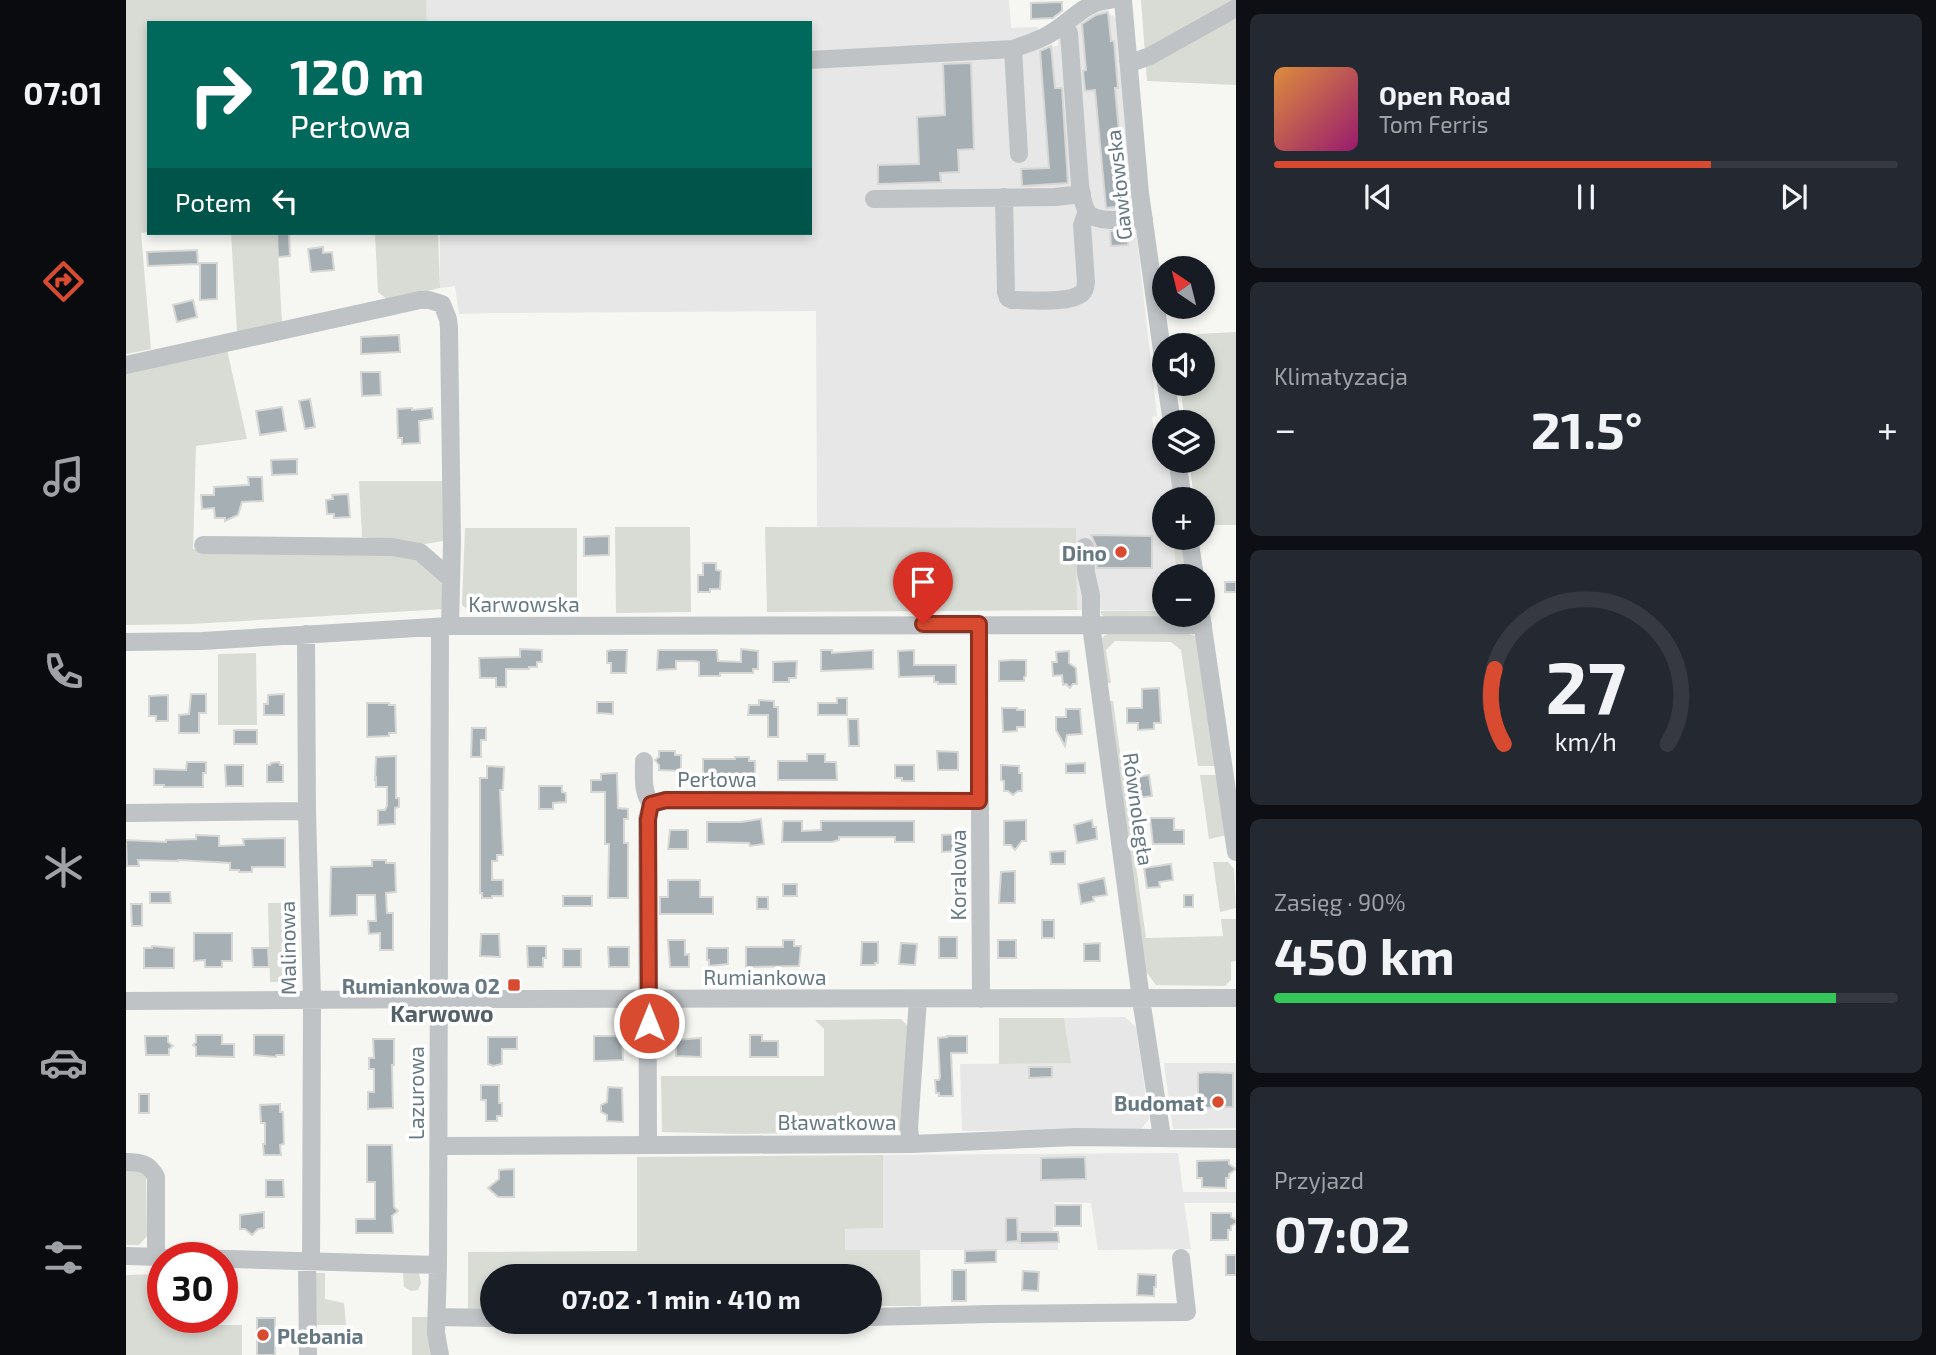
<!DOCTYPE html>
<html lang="pl">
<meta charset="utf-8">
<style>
:root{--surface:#171b24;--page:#242831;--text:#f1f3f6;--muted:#9ea1a6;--line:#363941;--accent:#d84b30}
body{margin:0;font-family:"Exo 2",sans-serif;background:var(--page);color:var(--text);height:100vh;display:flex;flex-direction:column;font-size:26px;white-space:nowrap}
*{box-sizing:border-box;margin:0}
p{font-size:23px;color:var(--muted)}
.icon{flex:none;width:38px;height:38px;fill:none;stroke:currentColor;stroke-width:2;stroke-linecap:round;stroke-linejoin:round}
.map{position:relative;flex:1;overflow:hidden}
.details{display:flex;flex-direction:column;gap:14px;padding:14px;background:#0d0f14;width:700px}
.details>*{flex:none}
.hud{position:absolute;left:21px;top:21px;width:665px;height:214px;border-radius:0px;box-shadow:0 4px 10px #0003;background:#00695c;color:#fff;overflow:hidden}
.needle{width:46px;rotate:325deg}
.fabs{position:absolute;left:1026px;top:256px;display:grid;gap:14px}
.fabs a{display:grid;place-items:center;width:63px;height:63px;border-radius:50%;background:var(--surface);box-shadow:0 4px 10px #0003;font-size:35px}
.speed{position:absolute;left:21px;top:1242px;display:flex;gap:14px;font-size:35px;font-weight:700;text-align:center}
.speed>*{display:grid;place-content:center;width:91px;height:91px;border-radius:50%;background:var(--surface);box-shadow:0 4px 10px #0003;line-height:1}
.speed .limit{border:10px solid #d22;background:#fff;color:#111}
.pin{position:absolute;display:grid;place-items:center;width:60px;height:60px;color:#fff;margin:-72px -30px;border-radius:50% 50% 50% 0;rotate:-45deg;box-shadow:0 0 7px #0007}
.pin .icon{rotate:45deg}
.me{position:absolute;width:77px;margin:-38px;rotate:0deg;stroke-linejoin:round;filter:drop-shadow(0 0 5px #0008)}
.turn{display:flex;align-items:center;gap:24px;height:147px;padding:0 28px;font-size:32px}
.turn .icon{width:91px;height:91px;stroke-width:2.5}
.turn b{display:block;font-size:49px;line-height:60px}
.then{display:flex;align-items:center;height:66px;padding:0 28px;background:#0003;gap:14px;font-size:26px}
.big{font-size:52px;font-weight:700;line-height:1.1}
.details .card{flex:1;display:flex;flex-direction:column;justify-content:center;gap:10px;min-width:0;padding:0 24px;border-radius:10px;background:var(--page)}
.details .dial{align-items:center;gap:0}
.dial svg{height:182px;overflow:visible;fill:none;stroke:var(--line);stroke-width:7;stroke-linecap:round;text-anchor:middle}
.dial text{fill:var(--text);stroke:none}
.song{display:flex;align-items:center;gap:21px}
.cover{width:84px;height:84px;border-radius:10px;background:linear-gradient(135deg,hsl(30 70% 55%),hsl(320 70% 35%))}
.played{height:7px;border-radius:4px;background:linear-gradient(90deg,var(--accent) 70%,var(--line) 70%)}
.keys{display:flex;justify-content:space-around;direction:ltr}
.heat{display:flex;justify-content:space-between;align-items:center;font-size:38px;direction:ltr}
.charge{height:10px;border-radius:5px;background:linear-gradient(90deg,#34c759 90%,var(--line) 0)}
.trip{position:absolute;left:354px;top:1264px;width:402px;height:70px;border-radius:35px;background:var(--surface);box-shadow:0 4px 10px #0003;font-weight:700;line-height:70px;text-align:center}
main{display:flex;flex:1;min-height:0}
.tab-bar{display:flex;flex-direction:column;width:126px;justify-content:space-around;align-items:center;background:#090b0e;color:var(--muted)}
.tab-bar .icon{width:49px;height:49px}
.tab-bar .on{color:var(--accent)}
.tab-bar b{font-size:32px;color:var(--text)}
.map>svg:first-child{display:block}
</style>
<main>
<nav class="tab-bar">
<b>07:01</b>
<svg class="icon on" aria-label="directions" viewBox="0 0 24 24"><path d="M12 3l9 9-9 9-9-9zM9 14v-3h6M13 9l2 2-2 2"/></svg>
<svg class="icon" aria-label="music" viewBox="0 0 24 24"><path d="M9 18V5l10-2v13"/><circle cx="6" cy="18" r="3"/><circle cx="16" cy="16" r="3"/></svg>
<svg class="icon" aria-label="phone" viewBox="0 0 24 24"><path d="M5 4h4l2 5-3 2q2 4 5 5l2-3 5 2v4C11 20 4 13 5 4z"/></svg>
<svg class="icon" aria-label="climate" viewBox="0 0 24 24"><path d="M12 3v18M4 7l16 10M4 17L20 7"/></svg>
<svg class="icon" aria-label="car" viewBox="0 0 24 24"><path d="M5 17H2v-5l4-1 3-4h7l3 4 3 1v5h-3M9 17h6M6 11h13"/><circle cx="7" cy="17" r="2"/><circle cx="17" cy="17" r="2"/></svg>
<svg class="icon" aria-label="filters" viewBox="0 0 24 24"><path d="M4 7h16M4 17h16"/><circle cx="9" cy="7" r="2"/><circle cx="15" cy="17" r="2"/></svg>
</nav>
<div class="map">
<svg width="1110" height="1355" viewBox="0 0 1110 1355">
<rect width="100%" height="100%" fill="#f6f6f3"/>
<path fill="#e6e7e6" d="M300 0H883L885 28 912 27 914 47 932 46V37L955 17 964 16V10L982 8V14L988 16 991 21 1007 203 1031 416 1026 417 1028 433H1033L1038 447V460H1041L1048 499H1038V537H1046L1051 576H1038V611L951 610 950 528H691L690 311 368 313 333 314 329 286 314 288V233H684V23H301Z
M999 1017 1010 1027 1023 1119 1015 1129 836 1131 834 1064 945 1063 938 1018Z
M1038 1063H1110V1128L1047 1129Z
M1052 1153 1057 1192H1110V1203H1058L1065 1249 972 1250 965 1203 928 1202 927 1231 932 1232V1250H719V1229L757 1228V1155Z"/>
<path fill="#d8dcd4" d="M0 0H300L301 23H23V232L15 233 25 349 0 354Z
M1015 0H1110V85L1021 81Z
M105 233H151L156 323 111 332Z
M249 233H312L314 288 262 300 252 292Z
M1110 332V525H1076V499H1068L1063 460H1076V422H1059L1054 383H1076V345H1049L1048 341 1071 334Z
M101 350 121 439 70 446 67 549 280 553 317 578 318 609 66 624 0 625V371Z
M233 481H317V541L299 544 236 537Z
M489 527H564L565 612 490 613Z
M639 527 950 528 951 610 641 612Z
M339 528H451V613H346L336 605Z
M1055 539 1060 576H1051L1047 542Z
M975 611H1038V614H1055L1050 617 980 618 975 614Z
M984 633H1060L1069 636 1072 640 1090 766H1072L1055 650 1045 642 989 641 980 650 985 683H980L975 640 978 636Z
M130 653 131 725H92V654Z
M982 701H987L1020 938 1097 936 1095 919H1110V961L1105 962V980L1099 986 1030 985 1019 970Z
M1074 775H1092L1101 835 1083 839Z
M1087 862H1102L1108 869 1110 908 1094 912Z
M142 903H171L172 972 161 982H144Z
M873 1018H938L945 1063 873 1064Z
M775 1019 785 1029 775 1131 618 1134 536 1132 535 1076H698V1029L689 1020Z
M757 1155V1228L719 1229V1250H794L795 1306H744V1276H366V1315L342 1314V1252L511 1251V1157Z
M0 1168 20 1174 21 1236 13 1245H0Z
M185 1273H199V1299L218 1303 220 1325H188Z
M277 1273H293L295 1283 292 1290 285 1291 278 1287Z
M37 1274V1318H59L60 1325H116V1355H0V1275Z
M286 1317H302L306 1355H286Z"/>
<path fill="#a6afb3" stroke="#d7d7d5" stroke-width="2" d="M936 2V11L927 18 905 19V3Z
M982 12 985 41H988L992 88H989L1000 206 980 208 969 90 959 91 957 71 960 70 956 24 970 15Z
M925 46 929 88H936L942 183 896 186 895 169 923 168 914 51Z
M845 63 848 149 832 150 833 172 814 173 815 182 752 184V165L793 164 791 117 819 115 817 64Z
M984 231H1001L1002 245 985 246Z
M151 233H163L164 256 152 257Z
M197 247V253L206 252 208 270 185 272 182 249Z
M71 250 72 264 22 266 21 252Z
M74 263H91V299L74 300Z
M67 300 71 317 51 322 47 305Z
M273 335 274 352 235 354V337Z
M235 372H254L255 395 236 396Z
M184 399 189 427 179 429 173 401Z
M156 407 160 431 134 435 130 411Z
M286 408V410L306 408 307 419 293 421 294 443 276 444V438H272L271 409Z
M171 459V474L146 475 145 460Z
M122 477H136L137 501 116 502 112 515 99 521V518H89L88 508 76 509 75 495H88V487L123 485Z
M222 494 224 517 208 518V514H201L200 500 207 499 206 495Z
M965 535 1026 536V568H971L970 546Z
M483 536V555L458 556V537Z
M577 563H590V570L595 571 594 589H584V592H572V575H577Z
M1099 582H1110V592H1099Z
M394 649 416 650V662H411V667H403V669H380V687H370V678H354L353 658 394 657Z
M615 649 632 651V669H627V673H594V676H573V662L569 661H550V669L531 670 532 650H591L592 661 615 662Z
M485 650H501L500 673H485V663H481V651Z
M695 650H706V653L747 650V669L695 671Z
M788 650V665H830V684H812V682H808V676L773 677 772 651Z
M943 651V663L950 668 951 684H947L944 688 940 684 937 685 936 675 927 676 926 662H931L930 652Z
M885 660H900V676L898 677V681H873V661Z
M671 661 670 678H663V682H647V662Z
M1033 688 1035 723H1028V729L1012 730V723H1001V708H1016V689Z
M65 694H80V713H73V733H53V715L63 714Z
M158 694V715H138V704H142V695Z
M42 695V721H30V716H23V696Z
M711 698H721V715H692V703H711Z
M633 700 648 701V707H652V737H642V715H622L623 705H633Z
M471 702H487V714L471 713Z
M241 703H263V705H269L270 733H263V736L241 737Z
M876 708H891V710H899V727H891V731L877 732Z
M940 709H954L956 734 941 735 939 746 930 730V717H940Z
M722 719H732L733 746H723Z
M346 728H360V740H355V757H345Z
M108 730H131V744H108Z
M533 751H549V755H555V771L533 770V765L529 760 533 757Z
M811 751 832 752V770H812Z
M681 754H699V762H710L711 780H652V761H681Z
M270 756V798H273V807L269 808V824L252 825V810H259L261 806V787H250V778L249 779 250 757Z
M609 757H623V761H629V781L577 779V759H609Z
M61 762H80V773H77V787H38V785H28V769L60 770Z
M153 762 154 765H157V782H141V765H144L145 763Z
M959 763V773H940V764Z
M99 765H117V786H100Z
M769 765H788V781H776V778H769Z
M875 765 893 766V773H896V791H892L887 795 882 791H878V781L875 780Z
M361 766 378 767 377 790H374L377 855H371V861H366V880H377V896H366V898H356V893H354V778H361Z
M491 773 492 808 502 809V819H498V843H502V898H482L483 844H479V792H465V780H475V774Z
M1023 775 1026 796 1010 798 1006 780 1011 779V777Z
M413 786H436V792L440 793V802L427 803V809H413Z
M1024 818H1048V830H1058V844H1027Z
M635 819 638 844 624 846 623 843 581 842V822H615Z
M900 820V841H896L889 850 885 845H878V821Z
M966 820 967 827H970L971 839 951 843 948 825Z
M657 821H676V831L695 830V821H788V842H769V837H713V840L706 842H656Z
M544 830H562V849H542Z
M832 834V851L816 852V835Z
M70 835 93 836V846L118 845 117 839 159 838V867H126V872H113V870H104V863L52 860V861L12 860 13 866H1L0 840 40 842V840L70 839Z
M939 851V864H925L924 852Z
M246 860H260V863H269L270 892 260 893 261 913H267V950H254V933L243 934 242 921H250L249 895H231V915L204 916 205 867 246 866Z
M1045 864 1047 880 1033 882 1034 887 1021 888 1018 868Z
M889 871V903H873L875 872Z
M978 878 981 895 967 897 968 901 955 904 952 884Z
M542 880H574V897H587V914H534V897H542Z
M657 884H671V896H657Z
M24 892H44L45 903H24Z
M1058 895H1067V907H1058Z
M437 896H466V906H437Z
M631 897H642V909H631Z
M5 904H16V926H6Z
M916 920H928V938H916Z
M68 933H106V961H96V967H79V960L68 961Z
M355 934H373L374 957 354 956Z
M813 937H831V958H813Z
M542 940H559V955L563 954V967H544Z
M657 940H668V946H675L673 966 620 967V947H657Z
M872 940H890V958H872Z
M736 942H752V963H749V965H735Z
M775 943 791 944 789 965 773 964Z
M974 943V961H958V944Z
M26 946 48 948V968H18V948H26Z
M401 946H420V958H417V967H402Z
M482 947H503V967H483Z
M126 948H142L143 967H127Z
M581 948H602V964L583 966V960H581Z
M437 949H455V967H437Z
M70 1035H96V1044H108V1057L70 1056V1047L67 1045 70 1042Z
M128 1035H158V1055H150V1057L128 1055Z
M624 1035H636V1041H652V1057H624Z
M19 1036H42V1042L47 1046 43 1049V1055H20Z
M468 1036H496L497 1060 468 1061Z
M821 1036H841V1053H825L827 1096H813V1093H810L809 1080H813L814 1077 812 1038 821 1037Z
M362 1037H391V1049H376V1064L367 1066 362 1064Z
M575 1038V1057L550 1056V1040Z
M247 1039H268V1065H266L267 1108 242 1109V1092H248V1069H243V1058H248Z
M903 1067H926V1077L903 1078Z
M1081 1072 1107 1073V1107L1072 1108V1073Z
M355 1085H373V1103H376V1116H371V1121H360V1100H355Z
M482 1087 496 1088 497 1122 481 1121V1115L475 1112V1105L481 1102Z
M13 1094H23V1113H13Z
M154 1104V1112H157L158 1144 154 1145 155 1155H138L137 1144H139V1123H135L134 1105Z
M241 1145H266L268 1207 272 1211 266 1216 267 1233H230V1219H249V1182H241Z
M959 1157 960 1179 915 1180V1158Z
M1103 1160V1164L1110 1169 1103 1174V1178H1100V1188L1076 1187V1178H1071V1161Z
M388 1169V1197H372L362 1188 373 1179V1170Z
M140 1180H157L158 1197H140Z
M929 1205H955V1226H929Z
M138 1212V1228L132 1229 126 1235 119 1229H114V1215Z
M1085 1213H1105V1217L1110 1220V1223L1105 1226V1230H1102V1240H1085Z
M880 1218H891L892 1241 880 1242Z
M894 1232H932L933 1242 894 1243Z
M870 1250V1262L839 1263V1251Z
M1100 1255H1110V1275H1100Z
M826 1270H840V1301H826Z
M897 1271 913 1272 912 1291 896 1290Z
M1012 1274 1030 1275V1287H1028V1296L1011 1295Z
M131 1318H149V1355H131Z"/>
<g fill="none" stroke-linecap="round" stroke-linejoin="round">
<path stroke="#bfc3c6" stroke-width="18" d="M997 0 1014 193 1038 365
M943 33 954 185C956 194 956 205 962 213 972 224 1004 219 1018 219
M887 49 893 154
M684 60 887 49C897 45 908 42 918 37 942 26 957 1 984 0
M1002 61H1010L1024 56 1110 8
M878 197 880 292 882 298 886 300C902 300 944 304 956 293 960 289 959 288 960 282L956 225 961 211
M748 199 929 197 956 194
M0 365 294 300H303L316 304 322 319 323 328 326 542 324 626
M1040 383 1046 422
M1051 460 1057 499
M1063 537 1069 576
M77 545 266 547 294 552 325 579
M959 547 960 573 965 595V625L1015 999 1036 1137
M1075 614 1110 852
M853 624 855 999
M180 634 181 811 186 999 185 1260
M0 642 76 641 324 626 1077 625
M518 761C518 777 516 791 525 804
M0 813 181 811
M0 1001 312 999 1110 998
M785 1144 783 1128 792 999
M522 1145 521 819 525 804 540 800 853 801
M313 1146 785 1144 950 1137 1110 1139
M0 1162C14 1162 23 1163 30 1177V1256
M0 1256 312 1265 314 627
M181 1260 182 1355
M312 1265 310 1333 314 1355
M311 1317 366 1318
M744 1317 864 1314 1061 1312 1055 1258"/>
</g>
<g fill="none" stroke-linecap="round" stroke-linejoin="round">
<defs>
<path id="route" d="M523 1023 522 819 525 804 540 800 853 801V624H797"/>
</defs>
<use href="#route" stroke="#8c311f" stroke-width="18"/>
<use href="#route" stroke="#d84b30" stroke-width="12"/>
</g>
<g fill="#d84b30" stroke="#fff" stroke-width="2.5">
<circle cx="995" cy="552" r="7"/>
<rect x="381" y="978" width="14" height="14" rx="3.5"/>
<circle cx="1092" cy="1102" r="7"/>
<circle cx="137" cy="1335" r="7"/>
</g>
<g text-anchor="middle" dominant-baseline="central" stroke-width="7" stroke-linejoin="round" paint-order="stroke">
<g font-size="21" fill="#667882" stroke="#fff">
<text transform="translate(992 185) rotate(-96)">Gawłowska</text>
<text x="398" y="603">Karwowska</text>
<text x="591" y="778">Perłowa</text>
<text transform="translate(1013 809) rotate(82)">Równoległa</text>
<text transform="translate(831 875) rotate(-90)">Koralowa</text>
<text transform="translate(161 948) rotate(-91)">Malinowa</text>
<text x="639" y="976">Rumiankowa</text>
<text transform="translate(289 1093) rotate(-90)">Lazurowa</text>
<text x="711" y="1121">Bławatkowa</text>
</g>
<g font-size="21" font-weight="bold" fill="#667882" stroke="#fff" text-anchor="end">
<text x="981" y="552">Dino</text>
<text x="374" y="985">Rumiankowa 02</text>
<text x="1078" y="1102">Budomat</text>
<text x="151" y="1335" text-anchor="start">Plebania</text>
</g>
<g font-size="23" font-weight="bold" fill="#546067" stroke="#fff">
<text x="316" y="1013">Karwowo</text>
</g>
</g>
</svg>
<div class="fabs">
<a><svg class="needle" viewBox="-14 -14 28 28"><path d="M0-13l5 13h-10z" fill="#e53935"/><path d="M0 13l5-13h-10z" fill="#9ea1a6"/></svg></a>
<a><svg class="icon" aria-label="sound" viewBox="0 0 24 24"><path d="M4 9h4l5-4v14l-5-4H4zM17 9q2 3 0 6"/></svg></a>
<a><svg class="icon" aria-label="layers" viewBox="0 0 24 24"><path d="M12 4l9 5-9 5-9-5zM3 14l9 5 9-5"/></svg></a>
<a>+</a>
<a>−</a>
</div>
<div class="speed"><div class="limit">30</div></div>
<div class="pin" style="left:797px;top:624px;background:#d93025"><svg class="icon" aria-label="arrive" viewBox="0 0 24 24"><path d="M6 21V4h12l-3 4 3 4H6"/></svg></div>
<svg class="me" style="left:523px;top:1023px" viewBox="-20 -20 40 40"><circle r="17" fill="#d84b30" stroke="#fff" stroke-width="3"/><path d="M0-11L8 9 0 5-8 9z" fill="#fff"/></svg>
<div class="trip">07:02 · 1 min · 410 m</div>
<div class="hud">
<div class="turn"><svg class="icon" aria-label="right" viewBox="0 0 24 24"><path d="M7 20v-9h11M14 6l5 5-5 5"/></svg><div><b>120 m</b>Perłowa</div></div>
<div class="then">Potem<svg class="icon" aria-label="left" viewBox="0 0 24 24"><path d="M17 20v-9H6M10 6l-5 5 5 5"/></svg></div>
</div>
</div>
<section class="details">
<div class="card">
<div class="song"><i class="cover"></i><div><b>Open Road</b><p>Tom Ferris</p></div></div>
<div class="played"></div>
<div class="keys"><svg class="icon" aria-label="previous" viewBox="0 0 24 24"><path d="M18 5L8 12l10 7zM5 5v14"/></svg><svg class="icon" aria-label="pause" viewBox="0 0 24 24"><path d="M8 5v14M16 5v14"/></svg><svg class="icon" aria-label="next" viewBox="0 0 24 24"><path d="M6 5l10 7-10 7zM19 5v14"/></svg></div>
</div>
<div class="card"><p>Klimatyzacja</p>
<div class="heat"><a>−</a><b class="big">21.5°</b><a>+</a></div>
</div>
<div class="card dial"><svg viewBox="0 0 100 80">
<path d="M14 69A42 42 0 1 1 86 69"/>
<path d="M14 69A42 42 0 0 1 10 36" stroke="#d84b30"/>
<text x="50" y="56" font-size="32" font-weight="700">27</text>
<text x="50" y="72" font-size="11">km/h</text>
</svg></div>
<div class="card"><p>Zasięg · 90%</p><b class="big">450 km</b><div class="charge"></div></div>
<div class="card"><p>Przyjazd</p><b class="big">07:02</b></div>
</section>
</main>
